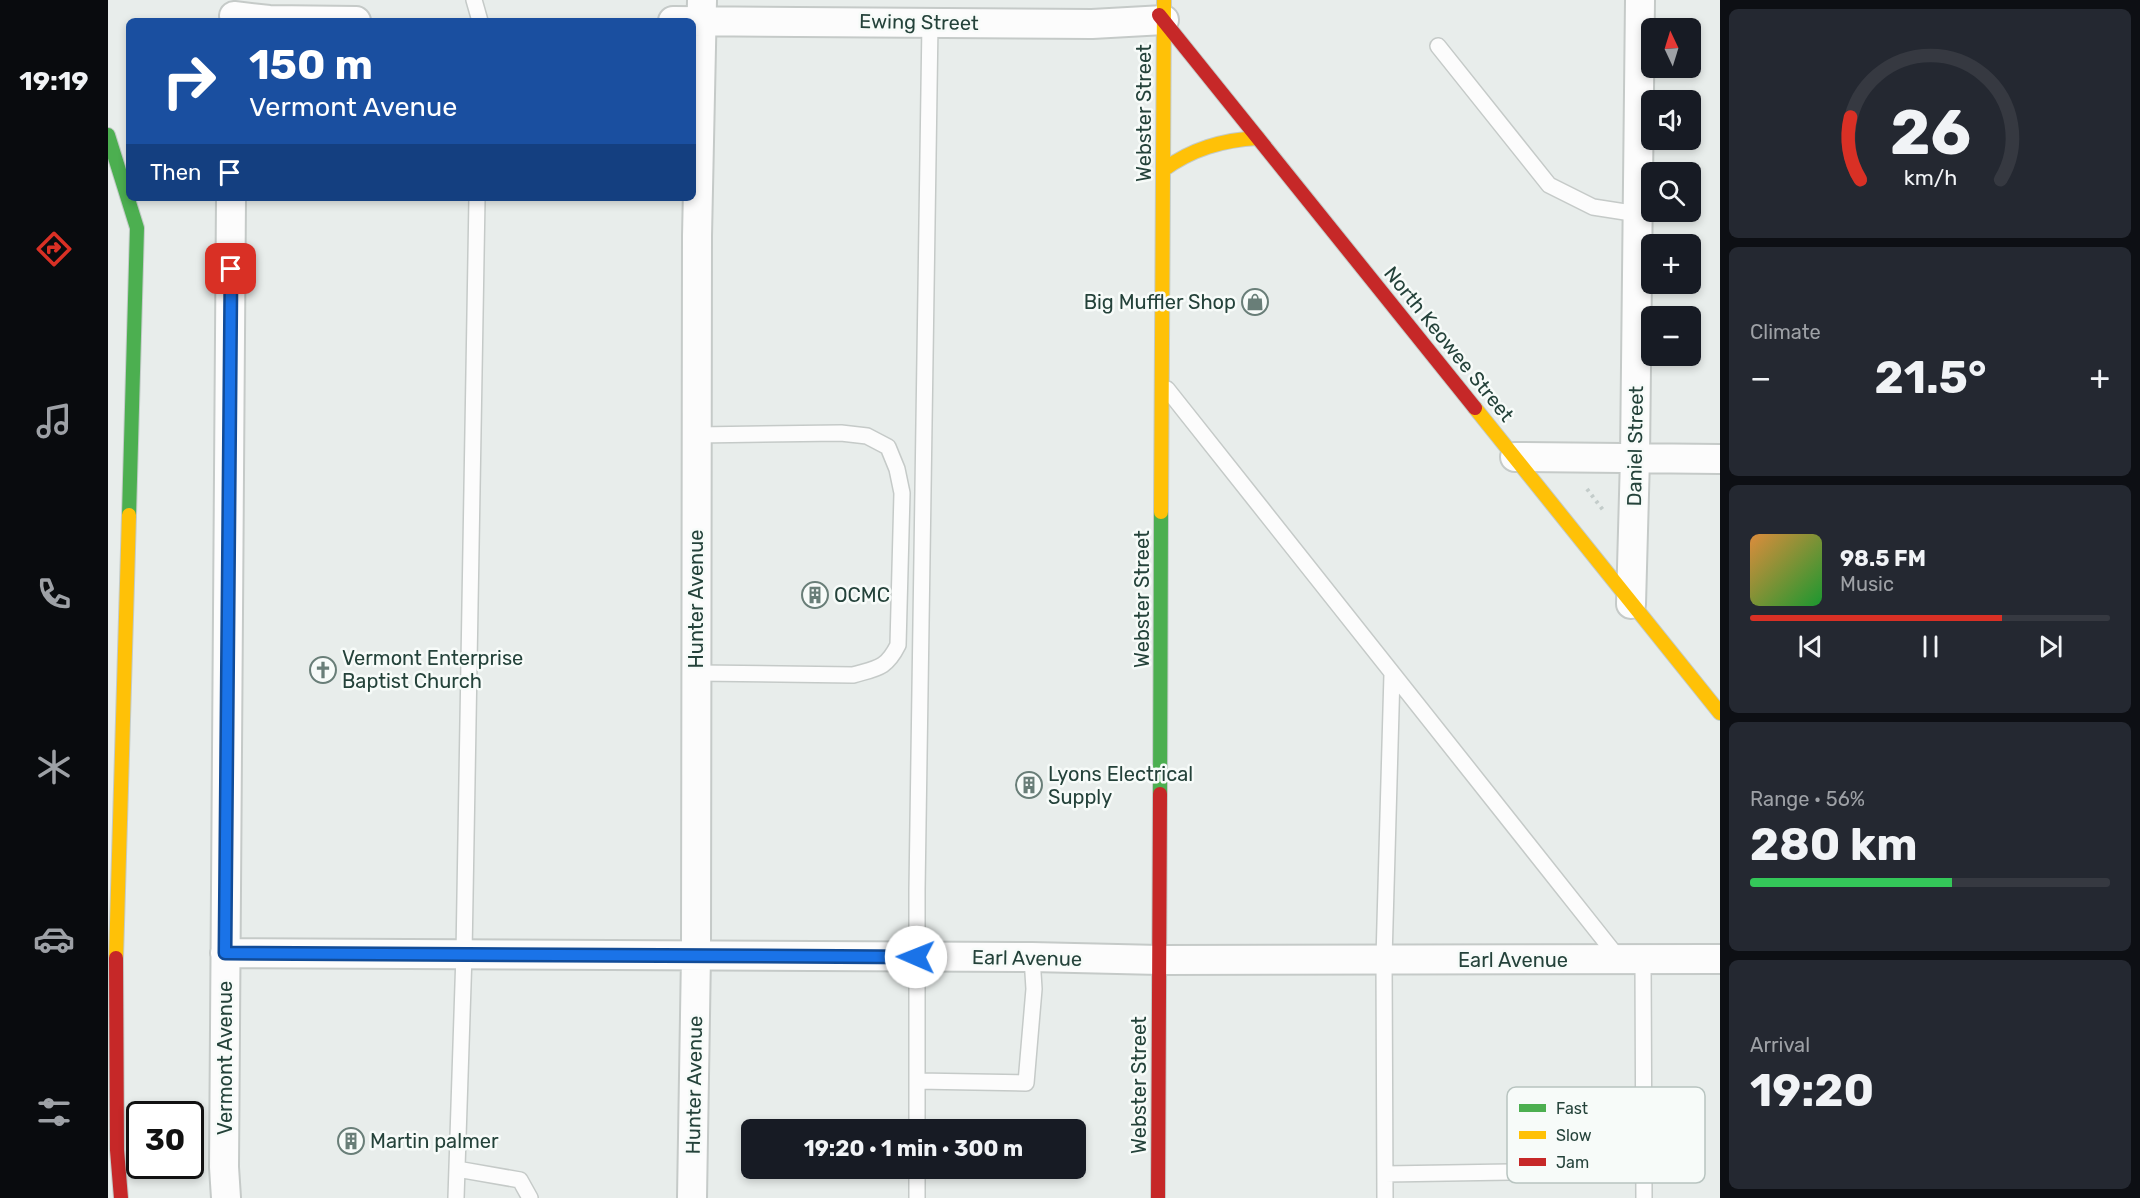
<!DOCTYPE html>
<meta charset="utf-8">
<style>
:root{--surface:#171b24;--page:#242831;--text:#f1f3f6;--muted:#9ea1a6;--line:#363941;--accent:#d93025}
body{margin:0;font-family:Rubik,sans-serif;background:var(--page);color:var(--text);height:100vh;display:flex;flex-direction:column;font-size:22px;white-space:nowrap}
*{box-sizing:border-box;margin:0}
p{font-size:20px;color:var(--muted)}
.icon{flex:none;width:33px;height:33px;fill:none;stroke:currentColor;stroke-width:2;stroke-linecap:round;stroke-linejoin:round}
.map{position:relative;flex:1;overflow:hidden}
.side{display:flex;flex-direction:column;gap:9px;padding:9px;background:#0d0f14;width:420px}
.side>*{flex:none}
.top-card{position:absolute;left:18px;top:18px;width:570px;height:183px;border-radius:9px;box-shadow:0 3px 9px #0003;background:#1a4fa0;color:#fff;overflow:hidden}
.needle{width:39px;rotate:356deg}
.controls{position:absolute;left:1533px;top:18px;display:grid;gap:12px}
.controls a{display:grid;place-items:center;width:60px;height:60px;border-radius:9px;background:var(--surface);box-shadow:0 3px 9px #0003;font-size:30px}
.speed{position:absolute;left:18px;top:1101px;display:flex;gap:12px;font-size:30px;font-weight:700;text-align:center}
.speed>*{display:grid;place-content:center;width:78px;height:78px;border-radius:50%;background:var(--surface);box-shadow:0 3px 9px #0003;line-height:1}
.speed .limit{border:3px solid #111;border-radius:9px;background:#fff;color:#111}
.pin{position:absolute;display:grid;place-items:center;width:51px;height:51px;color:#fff;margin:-26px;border-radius:12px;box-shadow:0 3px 9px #0006}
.me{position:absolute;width:66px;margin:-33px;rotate:271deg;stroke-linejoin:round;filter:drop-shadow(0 0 4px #0008)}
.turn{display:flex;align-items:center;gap:21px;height:126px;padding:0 24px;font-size:27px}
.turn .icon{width:78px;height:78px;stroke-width:2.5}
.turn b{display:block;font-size:42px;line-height:51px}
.then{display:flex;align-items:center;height:57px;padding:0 24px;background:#0003;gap:12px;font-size:22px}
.big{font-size:45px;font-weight:700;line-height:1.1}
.side .widget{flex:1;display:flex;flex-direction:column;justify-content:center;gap:9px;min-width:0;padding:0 21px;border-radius:9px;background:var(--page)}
.side .dial{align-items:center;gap:0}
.dial svg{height:156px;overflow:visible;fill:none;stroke:var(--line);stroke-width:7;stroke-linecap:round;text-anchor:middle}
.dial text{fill:var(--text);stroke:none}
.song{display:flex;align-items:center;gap:18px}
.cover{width:72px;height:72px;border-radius:9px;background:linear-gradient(135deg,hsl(30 70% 55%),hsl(130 70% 35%))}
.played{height:6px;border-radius:3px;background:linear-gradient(90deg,var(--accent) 70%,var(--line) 70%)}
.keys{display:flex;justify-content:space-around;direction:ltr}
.heat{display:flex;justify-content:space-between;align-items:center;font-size:33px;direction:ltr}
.charge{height:9px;border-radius:4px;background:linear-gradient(90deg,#34c759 56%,var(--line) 0)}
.trip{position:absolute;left:633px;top:1119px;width:345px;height:60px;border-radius:9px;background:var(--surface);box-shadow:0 3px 9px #0003;font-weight:700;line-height:60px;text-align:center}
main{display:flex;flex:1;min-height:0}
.tab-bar{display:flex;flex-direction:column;width:108px;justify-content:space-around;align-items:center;background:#090b0e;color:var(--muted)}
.tab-bar .icon{width:42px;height:42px}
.tab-bar .on{color:var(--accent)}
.tab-bar b{font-size:27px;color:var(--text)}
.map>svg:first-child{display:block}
</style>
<main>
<nav class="tab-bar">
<b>19:19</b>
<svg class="icon on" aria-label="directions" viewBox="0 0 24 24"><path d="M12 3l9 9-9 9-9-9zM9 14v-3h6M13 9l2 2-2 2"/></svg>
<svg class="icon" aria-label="music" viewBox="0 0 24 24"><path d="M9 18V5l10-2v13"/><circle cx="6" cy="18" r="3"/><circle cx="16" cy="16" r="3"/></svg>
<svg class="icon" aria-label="phone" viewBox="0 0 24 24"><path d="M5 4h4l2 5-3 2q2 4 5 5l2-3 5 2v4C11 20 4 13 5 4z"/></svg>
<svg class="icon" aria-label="climate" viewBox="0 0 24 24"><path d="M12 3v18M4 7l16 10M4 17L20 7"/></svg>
<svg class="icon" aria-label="car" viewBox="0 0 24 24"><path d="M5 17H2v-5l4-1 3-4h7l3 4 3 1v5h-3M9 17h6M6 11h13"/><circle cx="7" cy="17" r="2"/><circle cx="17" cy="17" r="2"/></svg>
<svg class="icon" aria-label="filters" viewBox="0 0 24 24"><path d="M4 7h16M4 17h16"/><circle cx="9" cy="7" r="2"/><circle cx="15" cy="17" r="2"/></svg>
</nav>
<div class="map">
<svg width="1612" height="1198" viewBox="0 0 1612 1198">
<rect width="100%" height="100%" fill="#e8edeb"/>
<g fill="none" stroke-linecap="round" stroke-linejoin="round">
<defs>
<path id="lane" d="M366 0 372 21
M1330 46 1441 185 1485 207 1530 214
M1059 389 1512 960
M588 673 745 675C769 668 778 669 790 645L794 493 789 469 780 447 759 436 733 433 589 435
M1535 960 1536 1198
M809 1081 918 1083 926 989 924 957
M809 1130V890L822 23
M809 1168V1198
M349 1169 412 1180 422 1198
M1277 1174 1535 1170
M348 1198 356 954 369 198
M1277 1198 1276 959 1284 674"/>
<path id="street" d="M126 16 161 20 248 21
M565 21 984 24 1056 20
M1407 457 1612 459
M1523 604 1527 458 1532 0
M117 953 924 957 1052 960 1612 959
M118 1198 116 1167 123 198
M584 1198 588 955 589 236 594 0"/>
<path id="fast" d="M0 135 29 228 21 515
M1052 794 1053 512"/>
<path id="slow" d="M1055 170C1084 149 1114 140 1150 138
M1367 408 1612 713
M1053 512 1056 0
M8 958 21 515"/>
<path id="jam" d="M1051 15 1367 408
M8 958 9 1150 13 1198
M1050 1198 1052 794"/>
</defs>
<use href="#lane" stroke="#c5cac8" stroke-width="18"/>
<use href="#street" stroke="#c5cac8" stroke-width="32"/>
<use href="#fast" stroke="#c3cbc8" stroke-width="16"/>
<use href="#slow" stroke="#c3cbc8" stroke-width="16"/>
<use href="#jam" stroke="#c3cbc8" stroke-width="16"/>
<path stroke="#c3ccca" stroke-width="4" stroke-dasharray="3 4.5" stroke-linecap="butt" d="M1479 489 1495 510"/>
<use href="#lane" stroke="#fcfcfc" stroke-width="15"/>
<use href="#street" stroke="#fcfcfc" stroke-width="28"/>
<use href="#fast" stroke="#4caf50" stroke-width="14"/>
<use href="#slow" stroke="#ffc107" stroke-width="14"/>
<use href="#jam" stroke="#c62828" stroke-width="14"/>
</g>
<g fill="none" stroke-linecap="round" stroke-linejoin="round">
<defs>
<path id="route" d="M123 269 117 953 808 957"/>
</defs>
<use href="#route" stroke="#114b97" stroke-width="15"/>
<use href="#route" stroke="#1a73e8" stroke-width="10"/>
</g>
<defs>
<symbol id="shop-ring" viewBox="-11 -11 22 22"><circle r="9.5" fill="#f7fbf9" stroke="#697e78" stroke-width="1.5"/><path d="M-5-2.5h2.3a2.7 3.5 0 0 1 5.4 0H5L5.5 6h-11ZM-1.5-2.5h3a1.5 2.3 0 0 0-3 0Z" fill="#697e78"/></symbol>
<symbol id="building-ring" viewBox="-11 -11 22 22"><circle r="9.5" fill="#f7fbf9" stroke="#697e78" stroke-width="1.5"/><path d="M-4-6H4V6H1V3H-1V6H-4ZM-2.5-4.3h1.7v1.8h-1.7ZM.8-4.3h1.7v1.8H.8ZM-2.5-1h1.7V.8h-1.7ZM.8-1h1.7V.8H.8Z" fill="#697e78"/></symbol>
<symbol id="church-ring" viewBox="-11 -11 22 22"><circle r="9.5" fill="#f7fbf9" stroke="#697e78" stroke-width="1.5"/><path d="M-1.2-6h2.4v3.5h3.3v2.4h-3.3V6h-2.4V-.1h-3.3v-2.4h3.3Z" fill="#697e78"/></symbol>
</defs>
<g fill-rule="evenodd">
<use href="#shop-ring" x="1132" y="287" width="30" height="30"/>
<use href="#building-ring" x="692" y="580" width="30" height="30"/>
<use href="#church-ring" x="200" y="655" width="30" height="30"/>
<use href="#building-ring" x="906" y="770" width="30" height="30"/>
<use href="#building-ring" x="228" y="1126" width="30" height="30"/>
</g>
<g text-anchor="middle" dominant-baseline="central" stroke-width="5" stroke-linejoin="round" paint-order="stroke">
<g font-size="20" fill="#24423a" stroke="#f7fbf9">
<text transform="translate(811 22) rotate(1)">Ewing Street</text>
<text transform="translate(1036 113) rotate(-90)">Webster Street</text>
<text transform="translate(1341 344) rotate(51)">North Keowee Street</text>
<text transform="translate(1527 446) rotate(-89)">Daniel Street</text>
<text transform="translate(588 599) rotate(-90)">Hunter Avenue</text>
<text transform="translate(1034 599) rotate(-90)">Webster Street</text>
<text transform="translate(919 958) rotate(1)">Earl Avenue</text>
<text x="1405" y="960">Earl Avenue</text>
<text transform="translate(117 1058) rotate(-90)">Vermont Avenue</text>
<text transform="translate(586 1085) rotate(-89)">Hunter Avenue</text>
<text transform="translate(1031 1085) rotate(-90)">Webster Street</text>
</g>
<g font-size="20" fill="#24423a" stroke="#f7fbf9" text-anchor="start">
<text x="1128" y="302" text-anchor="end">Big Muffler Shop</text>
<text x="726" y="595">OCMC</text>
<text x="234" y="658">Vermont Enterprise<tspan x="234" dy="23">Baptist Church</tspan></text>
<text x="940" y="774">Lyons Electrical<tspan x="940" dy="23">Supply</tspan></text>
<text x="262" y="1141">Martin palmer</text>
</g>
</g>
<rect x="1399" y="1087" width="198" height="96" rx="9" fill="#f7fbf9" stroke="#b8c4c0" stroke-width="1.5"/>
<rect x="1411" y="1104" width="27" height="8" fill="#4caf50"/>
<rect x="1411" y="1131" width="27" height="8" fill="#ffc107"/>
<rect x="1411" y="1158" width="27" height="8" fill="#c62828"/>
<g font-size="16" fill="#24423a">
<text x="1448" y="1114">Fast</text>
<text x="1448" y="1141">Slow</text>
<text x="1448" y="1168">Jam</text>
</g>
</svg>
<div class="controls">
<a><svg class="needle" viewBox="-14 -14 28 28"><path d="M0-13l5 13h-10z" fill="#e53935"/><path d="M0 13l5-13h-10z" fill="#9ea1a6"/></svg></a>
<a><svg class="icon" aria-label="sound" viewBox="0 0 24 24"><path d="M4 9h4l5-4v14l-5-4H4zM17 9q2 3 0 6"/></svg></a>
<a><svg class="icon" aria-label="search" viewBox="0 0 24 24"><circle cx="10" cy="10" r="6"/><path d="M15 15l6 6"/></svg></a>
<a>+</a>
<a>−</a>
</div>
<div class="speed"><div class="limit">30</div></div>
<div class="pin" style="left:123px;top:269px;background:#d93025"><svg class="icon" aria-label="arrive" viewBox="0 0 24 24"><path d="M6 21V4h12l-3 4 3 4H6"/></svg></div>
<svg class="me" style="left:808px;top:957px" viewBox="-20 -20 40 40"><circle r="19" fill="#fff"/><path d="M0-13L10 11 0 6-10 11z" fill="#1a73e8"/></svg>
<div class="trip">19:20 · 1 min · 300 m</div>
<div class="top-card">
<div class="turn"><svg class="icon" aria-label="right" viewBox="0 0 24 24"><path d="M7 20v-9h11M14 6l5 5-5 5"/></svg><div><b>150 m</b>Vermont Avenue</div></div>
<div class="then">Then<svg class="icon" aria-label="arrive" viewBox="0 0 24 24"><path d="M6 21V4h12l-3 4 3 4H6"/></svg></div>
</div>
</div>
<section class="side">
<div class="widget dial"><svg viewBox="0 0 100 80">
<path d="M14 69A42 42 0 1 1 86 69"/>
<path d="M14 69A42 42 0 0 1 9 37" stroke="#d93025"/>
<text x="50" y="56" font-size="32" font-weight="700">26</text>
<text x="50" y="72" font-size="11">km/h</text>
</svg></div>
<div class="widget"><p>Climate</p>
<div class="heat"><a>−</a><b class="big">21.5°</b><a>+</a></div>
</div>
<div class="widget">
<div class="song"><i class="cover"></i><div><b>98.5 FM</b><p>Music</p></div></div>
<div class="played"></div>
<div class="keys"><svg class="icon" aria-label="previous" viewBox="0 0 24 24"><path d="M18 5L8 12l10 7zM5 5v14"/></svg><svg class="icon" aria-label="pause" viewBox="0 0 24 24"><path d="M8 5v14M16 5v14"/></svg><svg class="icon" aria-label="next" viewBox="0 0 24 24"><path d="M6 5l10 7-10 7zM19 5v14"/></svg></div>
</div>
<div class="widget"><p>Range · 56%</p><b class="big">280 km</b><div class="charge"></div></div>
<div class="widget"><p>Arrival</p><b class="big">19:20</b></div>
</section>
</main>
